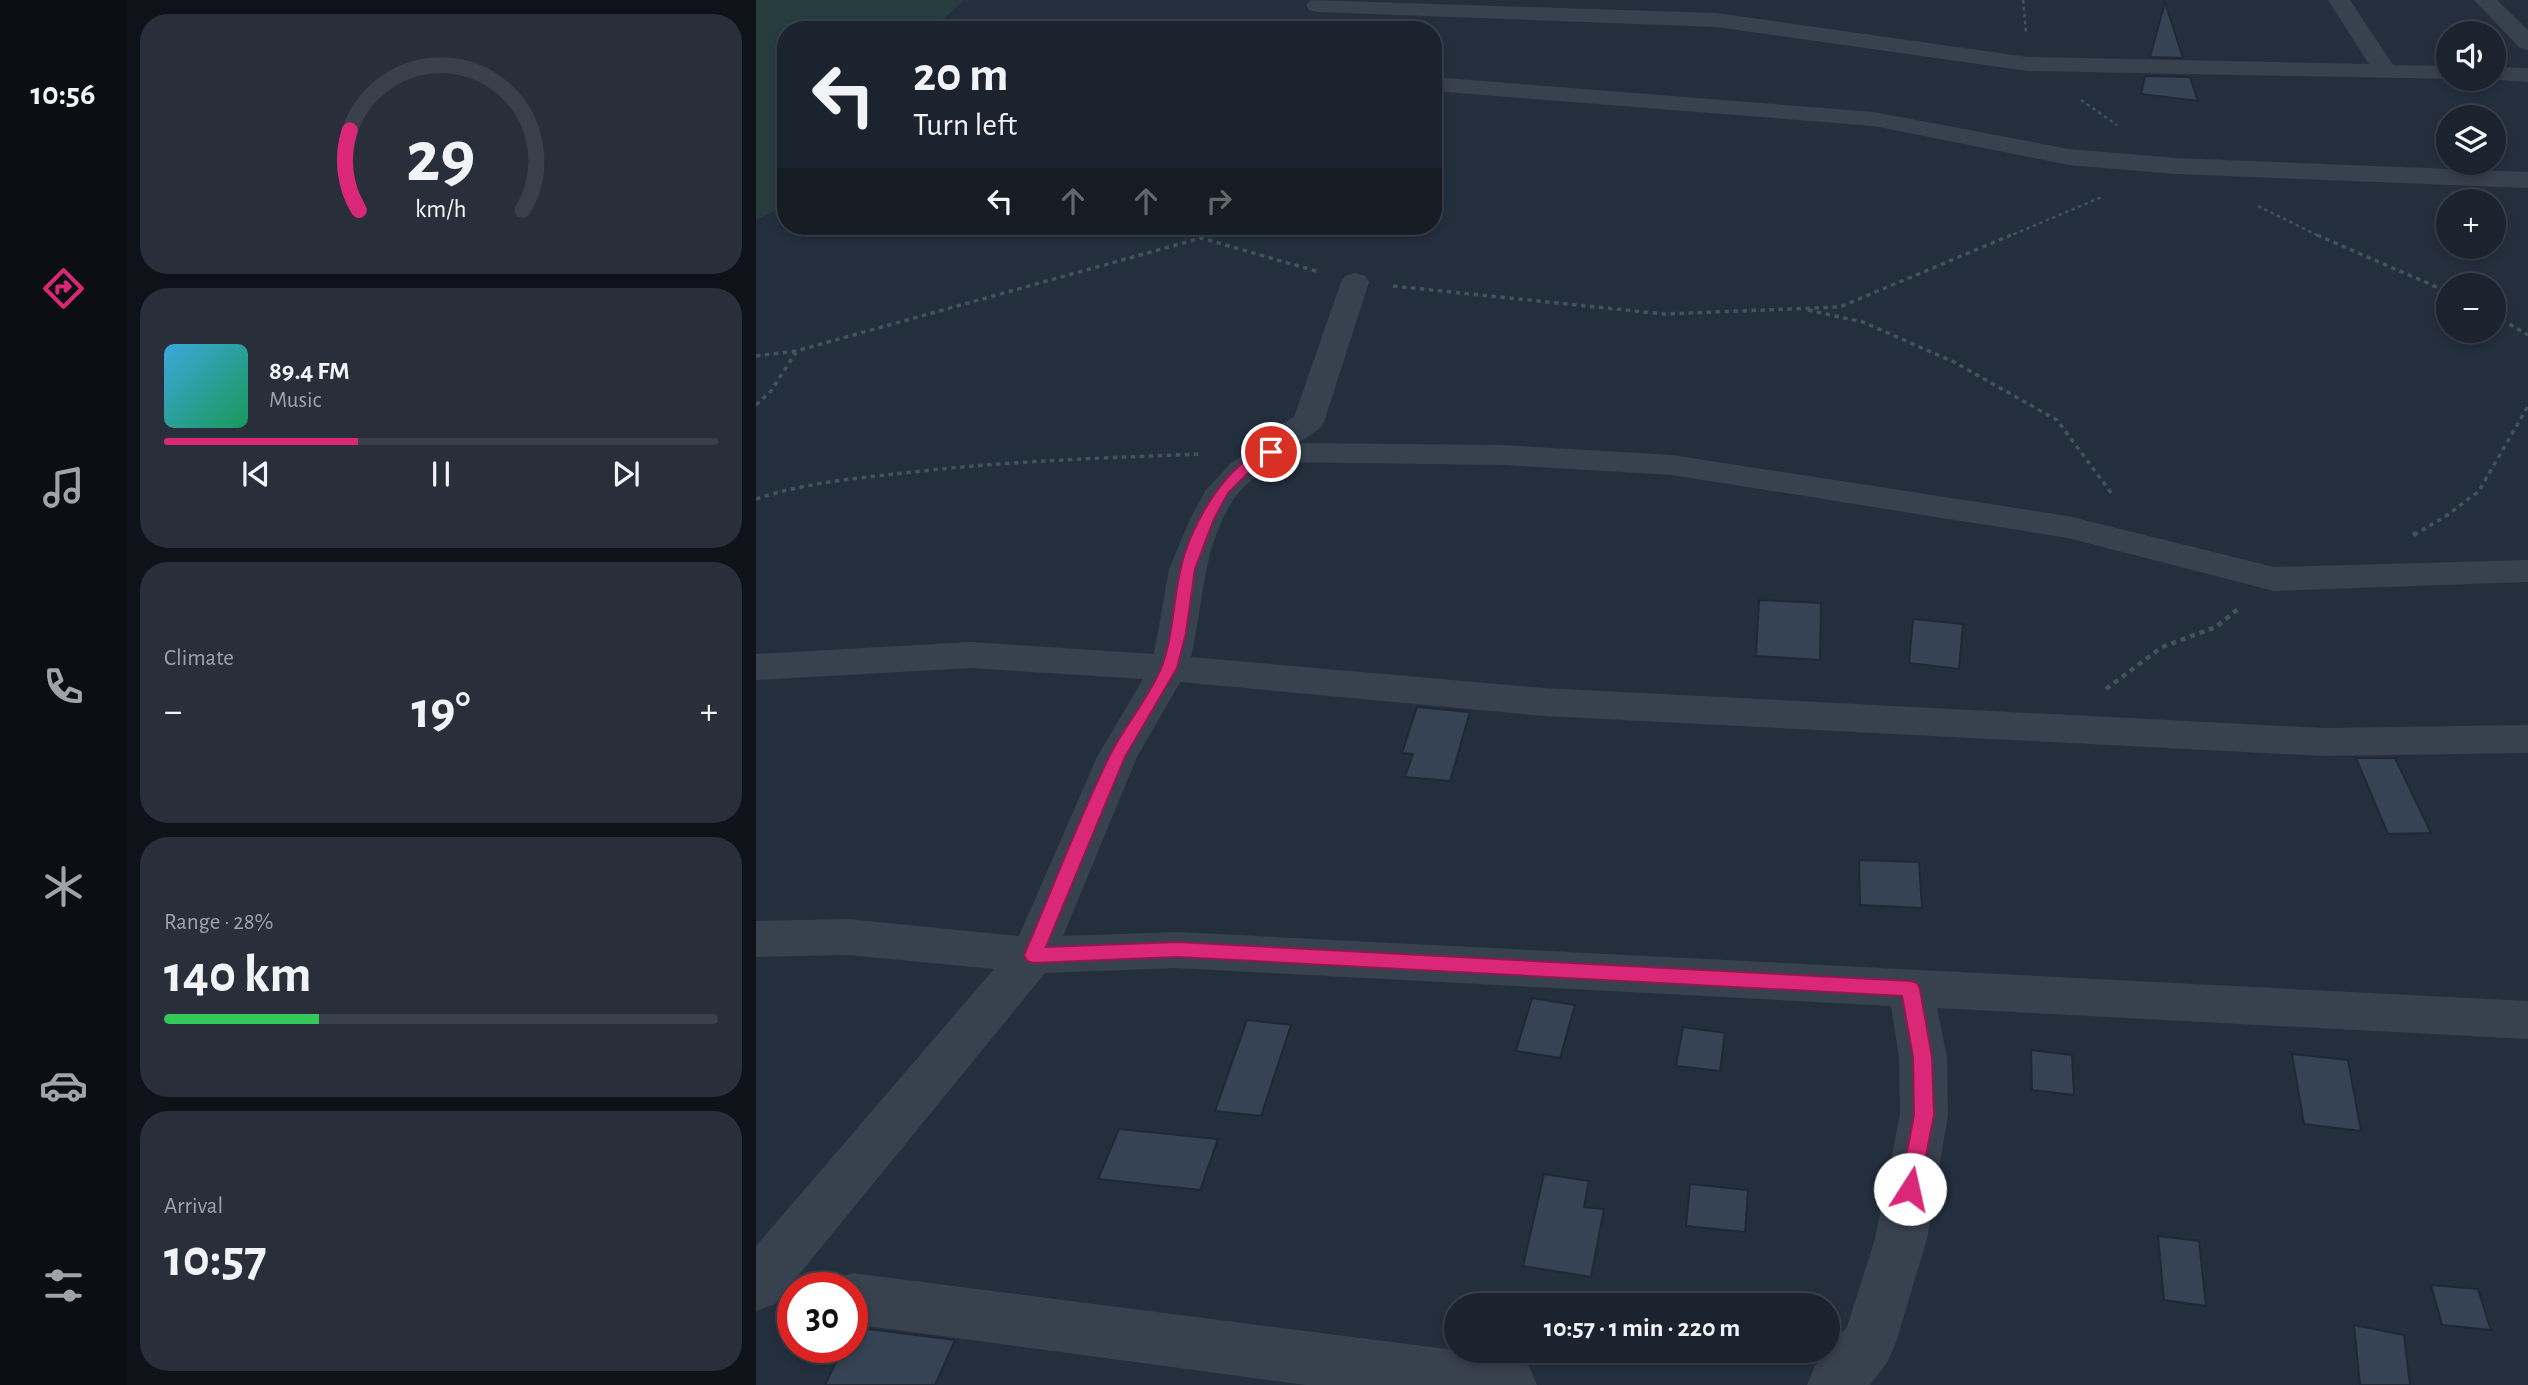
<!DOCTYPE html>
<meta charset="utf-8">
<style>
:root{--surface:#1b232e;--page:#282f3a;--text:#f1f3f6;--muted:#a0a4aa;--line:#39404a;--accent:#db2777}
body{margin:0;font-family:"Alegreya Sans",sans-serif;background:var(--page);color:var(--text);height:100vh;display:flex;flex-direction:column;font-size:26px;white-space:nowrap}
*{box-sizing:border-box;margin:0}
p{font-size:23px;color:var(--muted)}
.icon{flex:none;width:38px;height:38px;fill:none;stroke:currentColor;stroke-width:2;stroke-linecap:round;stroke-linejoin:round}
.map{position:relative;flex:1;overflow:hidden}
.side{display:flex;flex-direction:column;gap:14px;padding:14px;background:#0f1319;width:630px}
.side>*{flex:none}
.banner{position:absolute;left:21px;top:21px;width:665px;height:214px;border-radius:28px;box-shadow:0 4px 10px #0003,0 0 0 2px var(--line);background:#1b232e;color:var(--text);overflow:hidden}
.controls{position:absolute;left:1680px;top:21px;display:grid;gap:14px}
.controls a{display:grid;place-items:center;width:70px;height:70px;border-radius:50%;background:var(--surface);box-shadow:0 4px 10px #0003,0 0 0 2px var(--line);font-size:35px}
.speed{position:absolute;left:21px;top:1272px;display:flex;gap:14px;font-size:35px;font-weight:700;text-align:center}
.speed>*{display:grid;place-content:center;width:91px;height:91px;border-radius:50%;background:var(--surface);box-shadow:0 4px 10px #0003,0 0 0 2px var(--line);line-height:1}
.speed .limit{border:10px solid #d22;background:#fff;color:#111}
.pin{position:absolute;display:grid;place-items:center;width:60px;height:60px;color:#fff;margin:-30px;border:4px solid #fff;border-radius:50%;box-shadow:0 2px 7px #0007}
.me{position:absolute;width:77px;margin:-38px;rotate:10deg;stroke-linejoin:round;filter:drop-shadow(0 0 5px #0008)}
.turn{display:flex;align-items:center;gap:24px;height:147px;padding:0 21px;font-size:32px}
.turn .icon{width:91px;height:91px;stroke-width:2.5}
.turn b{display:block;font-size:49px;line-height:60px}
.lanes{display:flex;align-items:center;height:66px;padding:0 21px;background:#0003;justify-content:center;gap:35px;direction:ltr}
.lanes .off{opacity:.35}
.big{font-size:52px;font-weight:700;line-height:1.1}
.side .card{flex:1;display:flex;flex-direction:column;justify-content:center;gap:10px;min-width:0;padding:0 24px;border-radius:28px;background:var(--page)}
.side .dial{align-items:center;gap:0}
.dial svg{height:182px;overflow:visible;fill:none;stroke:var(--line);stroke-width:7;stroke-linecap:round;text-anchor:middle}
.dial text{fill:var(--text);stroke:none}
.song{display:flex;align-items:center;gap:21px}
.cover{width:84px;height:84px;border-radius:10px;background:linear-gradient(135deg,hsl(200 70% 55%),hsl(150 70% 35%))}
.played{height:7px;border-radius:4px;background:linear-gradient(90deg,var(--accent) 35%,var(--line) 35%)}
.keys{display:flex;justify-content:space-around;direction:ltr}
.heat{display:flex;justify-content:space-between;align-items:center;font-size:38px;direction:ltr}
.charge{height:10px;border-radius:5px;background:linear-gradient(90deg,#34c759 28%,var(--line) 0)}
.trip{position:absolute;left:688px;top:1293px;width:396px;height:70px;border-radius:35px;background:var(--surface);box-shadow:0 4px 10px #0003,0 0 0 2px var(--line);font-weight:700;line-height:70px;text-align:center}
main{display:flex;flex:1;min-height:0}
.tabs{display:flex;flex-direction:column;width:126px;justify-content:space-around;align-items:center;background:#0b0e12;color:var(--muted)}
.tabs .icon{width:49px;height:49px}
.tabs .active{color:var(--accent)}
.tabs b{font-size:32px;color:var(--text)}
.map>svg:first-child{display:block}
</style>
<main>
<nav class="tabs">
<b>10:56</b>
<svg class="icon active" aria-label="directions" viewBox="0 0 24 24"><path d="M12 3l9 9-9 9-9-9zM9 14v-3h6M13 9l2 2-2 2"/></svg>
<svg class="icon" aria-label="music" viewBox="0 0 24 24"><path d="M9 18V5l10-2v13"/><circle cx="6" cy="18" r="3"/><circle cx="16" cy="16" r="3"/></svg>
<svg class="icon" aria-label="phone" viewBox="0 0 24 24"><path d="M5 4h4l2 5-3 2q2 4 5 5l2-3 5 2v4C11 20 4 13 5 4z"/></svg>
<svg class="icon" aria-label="climate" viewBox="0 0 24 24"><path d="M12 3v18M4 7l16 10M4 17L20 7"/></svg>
<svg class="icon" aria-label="car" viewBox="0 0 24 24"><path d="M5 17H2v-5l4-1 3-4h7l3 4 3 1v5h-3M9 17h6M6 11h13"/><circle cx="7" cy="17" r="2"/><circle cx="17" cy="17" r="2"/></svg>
<svg class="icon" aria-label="filters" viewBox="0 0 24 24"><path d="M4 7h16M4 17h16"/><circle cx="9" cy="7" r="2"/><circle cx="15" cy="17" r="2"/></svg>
</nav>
<section class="side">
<div class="card dial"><svg viewBox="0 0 100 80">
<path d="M14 69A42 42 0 1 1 86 69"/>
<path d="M14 69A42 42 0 0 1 10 34" stroke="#db2777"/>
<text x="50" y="56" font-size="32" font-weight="700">29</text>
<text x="50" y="72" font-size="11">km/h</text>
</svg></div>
<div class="card">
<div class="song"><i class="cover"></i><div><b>89.4 FM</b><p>Music</p></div></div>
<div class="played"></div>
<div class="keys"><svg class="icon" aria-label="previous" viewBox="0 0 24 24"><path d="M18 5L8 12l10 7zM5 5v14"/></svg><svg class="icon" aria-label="pause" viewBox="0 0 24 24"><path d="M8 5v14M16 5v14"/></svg><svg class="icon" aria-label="next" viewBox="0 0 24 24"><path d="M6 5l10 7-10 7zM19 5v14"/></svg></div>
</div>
<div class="card"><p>Climate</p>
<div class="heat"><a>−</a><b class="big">19°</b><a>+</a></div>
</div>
<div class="card"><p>Range · 28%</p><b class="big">140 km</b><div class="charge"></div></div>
<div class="card"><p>Arrival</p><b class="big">10:57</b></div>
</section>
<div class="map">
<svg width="1772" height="1385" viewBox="0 0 1772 1385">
<rect width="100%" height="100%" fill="#242f3e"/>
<path fill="#263c3f" d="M0 0H209L174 30H30V205L0 220Z"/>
<path fill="#364354" stroke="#1f2835" stroke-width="2" d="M1409 2 1427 58 1394 57Z
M1389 76 1434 77 1442 101 1385 94Z
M1003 600 1065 603 1064 660 1000 656Z
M1157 619 1207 624 1203 669 1153 663Z
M661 707 714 712 694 781 649 777 657 754 646 753Z
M1600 758H1639L1675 833 1632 834Z
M1103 860 1163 862 1166 908 1104 905Z
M776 998 819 1005 804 1058 760 1051Z
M491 1020 535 1025 505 1116 459 1111Z
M927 1027 969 1033 964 1071 920 1066Z
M1275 1050 1316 1055 1318 1095 1276 1090Z
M1536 1054 1592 1060 1605 1131 1548 1124Z
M363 1129 462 1139 444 1190 342 1179Z
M788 1174 833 1181 828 1207 848 1209 835 1277 767 1266Z
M934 1184 992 1190 989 1232 930 1226Z
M1402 1236 1443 1241 1450 1306 1408 1300Z
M1675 1285 1722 1289 1735 1330 1686 1325Z
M1598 1325 1648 1335 1654 1385H1604Z
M97 1327 128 1331 199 1340 179 1385H69L87 1348H96Z"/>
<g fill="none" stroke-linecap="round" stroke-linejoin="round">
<path stroke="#3f5557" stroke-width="2.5" stroke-dasharray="3.5 3.5" stroke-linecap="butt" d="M1267 0 1270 32
M1325 100 1361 125
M1502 206 1565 237
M1251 237 1346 197"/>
<path stroke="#3f5557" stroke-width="3.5" stroke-dasharray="4.5 4.5" stroke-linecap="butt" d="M1561 235 1692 292
M637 286 908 314 1084 307 1255 235
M1052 310 1107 322 1198 362 1301 420 1356 494
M1738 315 1772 335
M0 356 40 351 445 238 560 271
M0 405 15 391 40 352
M0 499C51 482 103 478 157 472 253 461 348 458 444 454
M1658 535 1690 516 1723 491 1772 406"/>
<path stroke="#3f5557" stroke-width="4.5" stroke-dasharray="5 5" stroke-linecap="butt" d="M1657 535 1661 533
M1350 689 1406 647 1460 627 1482 609"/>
<path fill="#38414e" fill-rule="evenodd" d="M555 0 960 13 1272 57 1613 64 1572 0H1594L1637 65 1692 66V79H1697L1272 71 960 27 561 12 553 10 550 5Z
M1718 0H1741L1772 30V50L1764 48Z
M1738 67 1772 68V82L1730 79H1738Z
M677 77 1118 112 1313 149 1420 158 1772 172V188L1420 174 1313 165 1118 126 677 91Z
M599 273 609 276 613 282 568 422 563 429 542 443 747 445 916 455 1312 516 1518 567 1772 560V582L1518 591 1312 538 916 475 747 465 522 462C507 472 491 481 480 496 446 544 448 603 435 657L788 688 1567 728 1772 725V753L1567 756 788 716 424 682 381 757 307 936 421 932 1772 1001V1039L1181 1008 1191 1057 1192 1115 1171 1239 1140 1342 1132 1361 1114 1385H1051L1059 1366 1091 1327 1119 1239 1144 1115 1143 1057 1135 1006 421 968 289 973 19 1304 0 1311V1246L238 969 92 955 0 957V921L92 919 263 936 341 757 387 679 215 668 0 680V654L215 642 398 654 413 569 434 519 449 491 475 463 503 445 521 427 538 417 585 282 589 276Z
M96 1273 753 1357 773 1366 781 1385H550L96 1324V1288H74L77 1280Z"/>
</g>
<path fill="#db2777" stroke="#8e194d" stroke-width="2" d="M515 448 522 452 520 455 492 473 472 493 458 519 439 569 430 633 421 668 369 757 290 947 421 942 1155 981 1161 983 1164 989 1176 1057 1178 1115 1162 1196 1154 1199 1147 1196 1144 1189 1158 1115 1157 1057 1146 996 421 957 277 963 271 961 268 955C296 890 321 823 352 759 367 727 393 699 406 666 417 636 417 603 424 572 432 529 470 460 515 448Z"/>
</svg>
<div class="controls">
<a><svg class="icon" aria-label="sound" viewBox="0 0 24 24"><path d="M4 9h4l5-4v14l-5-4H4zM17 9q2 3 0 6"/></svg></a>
<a><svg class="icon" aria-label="layers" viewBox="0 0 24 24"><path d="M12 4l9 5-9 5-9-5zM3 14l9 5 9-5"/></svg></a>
<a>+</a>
<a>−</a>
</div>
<div class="speed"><div class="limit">30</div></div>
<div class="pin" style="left:515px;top:452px;background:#d93025"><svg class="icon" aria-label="arrive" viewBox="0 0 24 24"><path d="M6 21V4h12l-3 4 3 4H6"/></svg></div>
<svg class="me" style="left:1154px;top:1189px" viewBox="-20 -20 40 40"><circle r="19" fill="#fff"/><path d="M0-13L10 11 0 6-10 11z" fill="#db2777"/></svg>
<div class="trip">10:57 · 1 min · 220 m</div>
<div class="banner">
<div class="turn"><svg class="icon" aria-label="left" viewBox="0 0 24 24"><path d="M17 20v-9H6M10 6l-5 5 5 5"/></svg><div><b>20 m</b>Turn left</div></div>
<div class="lanes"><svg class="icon" aria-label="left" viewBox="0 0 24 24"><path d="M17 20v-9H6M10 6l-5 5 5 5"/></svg><svg class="icon off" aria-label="ahead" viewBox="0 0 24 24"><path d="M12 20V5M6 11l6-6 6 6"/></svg><svg class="icon off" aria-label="ahead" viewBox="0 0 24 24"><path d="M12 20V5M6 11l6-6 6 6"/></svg><svg class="icon off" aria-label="right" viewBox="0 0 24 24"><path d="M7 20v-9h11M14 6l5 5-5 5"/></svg></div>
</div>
</div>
</main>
